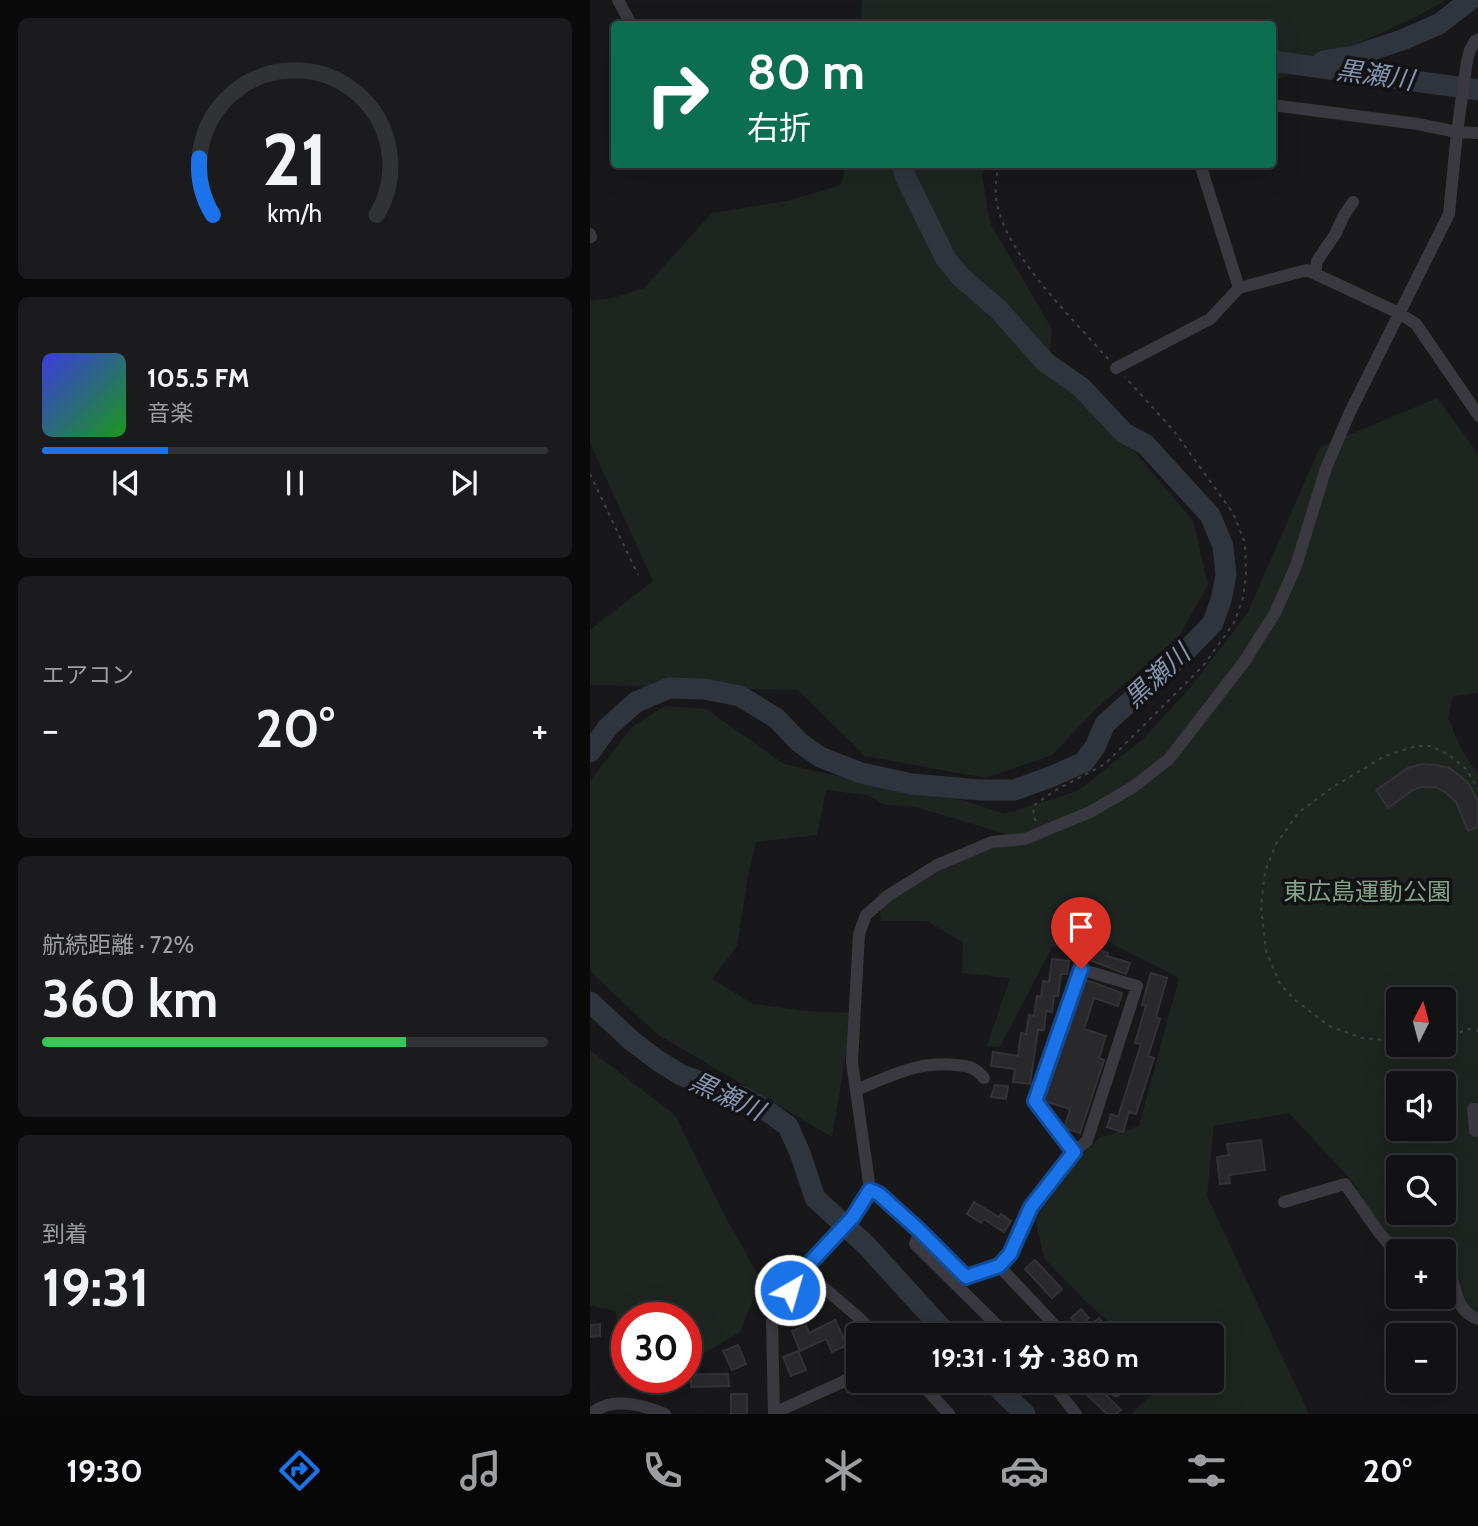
<!DOCTYPE html>
<html lang="ja">
<meta charset="utf-8">
<style>
:root{--surface:#121214;--page:#1b1b1d;--text:#f1f3f6;--muted:#9c9ea0;--line:#313234;--accent:#1a73e8}
body{margin:0;font-family:Cabin,"Noto Sans JP",sans-serif;background:var(--page);color:var(--text);height:100vh;display:flex;flex-direction:column;font-size:26px;white-space:nowrap}
*{box-sizing:border-box;margin:0}
p{font-size:23px;color:var(--muted)}
.icon{flex:none;width:38px;height:38px;fill:none;stroke:currentColor;stroke-width:2;stroke-linecap:round;stroke-linejoin:round}
.map{position:relative;flex:1;overflow:hidden}
.sheet{display:flex;flex-direction:column;gap:18px;padding:18px;background:#0a0a0b;width:590px}
.sheet>*{flex:none}
.hud{position:absolute;left:21px;top:21px;width:665px;height:147px;border-radius:7px;box-shadow:0 7px 28px #0002,0 0 0 2px var(--line);background:#0b6e4f;color:#fff;overflow:hidden}
.needle{width:46px;rotate:6deg}
.tools{position:absolute;left:796px;top:987px;display:grid;gap:14px}
.tools a{display:grid;place-items:center;width:70px;height:70px;border-radius:7px;background:var(--surface);box-shadow:0 7px 28px #0002,0 0 0 2px var(--line);font-size:35px}
.speed{position:absolute;left:21px;top:1302px;display:flex;gap:14px;font-size:35px;font-weight:700;text-align:center}
.speed>*{display:grid;place-content:center;width:91px;height:91px;border-radius:50%;background:var(--surface);box-shadow:0 7px 28px #0002,0 0 0 2px var(--line);line-height:1}
.speed .limit{border:10px solid #d22;background:#fff;color:#111}
.pin{position:absolute;display:grid;place-items:center;width:60px;height:60px;color:#fff;margin:-72px -30px;border-radius:50% 50% 50% 0;rotate:-45deg;box-shadow:0 0 7px #0007}
.pin .icon{rotate:45deg}
.me{position:absolute;width:77px;margin:-38px;rotate:38deg;stroke-linejoin:round;filter:drop-shadow(0 0 5px #0008)}
.turn{display:flex;align-items:center;gap:24px;height:147px;padding:0 21px;font-size:32px}
.turn .icon{width:91px;height:91px;stroke-width:2.5}
.turn b{display:block;font-size:49px;line-height:60px}
.big{font-size:52px;font-weight:800;line-height:1.1}
.sheet .card{flex:1;display:flex;flex-direction:column;justify-content:center;gap:10px;min-width:0;padding:0 24px;border-radius:10px;background:var(--page)}
.sheet .dial{align-items:center;gap:0}
.dial svg{height:182px;overflow:visible;fill:none;stroke:var(--line);stroke-width:7;stroke-linecap:round;text-anchor:middle}
.dial text{fill:var(--text);stroke:none}
.song{display:flex;align-items:center;gap:21px}
.cover{width:84px;height:84px;border-radius:10px;background:linear-gradient(135deg,hsl(240 70% 55%),hsl(120 70% 35%))}
.played{height:7px;border-radius:4px;background:linear-gradient(90deg,var(--accent) 25%,var(--line) 25%)}
.keys{display:flex;justify-content:space-around;direction:ltr}
.heat{display:flex;justify-content:space-between;align-items:center;font-size:38px;direction:ltr}
.charge{height:10px;border-radius:5px;background:linear-gradient(90deg,#34c759 72%,var(--line) 0)}
.trip{position:absolute;left:256px;top:1323px;width:378px;height:70px;border-radius:7px;background:var(--surface);box-shadow:0 7px 28px #0002,0 0 0 2px var(--line);font-weight:800;line-height:70px;text-align:center}
.menu{display:flex;height:112px;justify-content:space-around;align-items:center;background:#070708;color:var(--muted)}
.menu .icon{width:49px;height:49px}
.menu .current{color:var(--accent)}
.menu b{font-size:32px;color:var(--text)}
main{display:flex;flex:1;min-height:0}
.map>svg:first-child{display:block}
</style>
<main>
<section class="sheet">
<div class="card dial"><svg viewBox="0 0 100 80">
<path d="M14 69A42 42 0 1 1 86 69"/>
<path d="M14 69A42 42 0 0 1 8 44" stroke="#1a73e8"/>
<text x="50" y="56" font-size="32" font-weight="700">21</text>
<text x="50" y="72" font-size="11">km/h</text>
</svg></div>
<div class="card">
<div class="song"><i class="cover"></i><div><b>105.5 FM</b><p>音楽</p></div></div>
<div class="played"></div>
<div class="keys"><svg class="icon" aria-label="previous" viewBox="0 0 24 24"><path d="M18 5L8 12l10 7zM5 5v14"/></svg><svg class="icon" aria-label="pause" viewBox="0 0 24 24"><path d="M8 5v14M16 5v14"/></svg><svg class="icon" aria-label="next" viewBox="0 0 24 24"><path d="M6 5l10 7-10 7zM19 5v14"/></svg></div>
</div>
<div class="card"><p>エアコン</p>
<div class="heat"><a>−</a><b class="big">20°</b><a>+</a></div>
</div>
<div class="card"><p>航続距離 · 72%</p><b class="big">360 km</b><div class="charge"></div></div>
<div class="card"><p>到着</p><b class="big">19:31</b></div>
</section>
<div class="map">
<svg width="889" height="1414" viewBox="0 0 889 1414">
<rect width="100%" height="100%" fill="#18181a"/>
<path fill="#1e2521" fill-rule="evenodd" d="M272 0H856L822 19 683 82 682 24H271Z
M256 165H395L392 174 400 223 462 329 460 351 603 521 618 585 589 636 506 709 462 755 396 778 275 756 208 690 0 685V630L63 581 0 443V301L23 298 54 288 122 213 197 201 251 185Z
M847 398 889 455 888 693 863 696 858 718 872 751 889 775 888 1313C869 1307 867 1278 861 1261L854 1257V1251C838 1251 818 1251 805 1242 795 1236 775 1205 766 1195L768 1189 754 1172 699 1113 624 1126 617 1196 719 1414H541L572 1385 570 1381H621V1335H534L496 1302 454 1258 444 1211 466 1180 510 1137 549 1126 589 978 505 935 462 947 410 1047 397 1046 420 978 372 973 373 942 336 921H291L288 894 370 850 416 834 326 807 296 805 277 795 236 790 227 835 166 842 158 876 147 946 122 979 163 1004 216 1011 263 1013 242 1137 67 1034 3 974 0 966V781L42 727 75 706 116 709 194 764 274 782 372 800 414 814 488 791 553 739 600 688 658 612 730 447ZM808 999H854V1045H808ZM808 1083H854V1129H808ZM808 1167H854V1213H808Z
M0 1050 85 1115 136 1218 171 1280 150 1332 104 1359 96 1353V1318H37V1328L28 1326 25 1311 0 1305Z"/>
<g fill="none" stroke-linecap="round" stroke-linejoin="round">
<path stroke="#2f343d" stroke-width="21" d="M682 61 889 90
M733 61 764 56 812 40 849 24 880 0
M0 752 18 727 46 702 79 688 114 689 150 696 186 718 209 742 230 757 271 773 322 784 390 790H424L463 776 494 762 505 747 515 724 594 653 623 623 631 600 636 575 633 546 620 515 555 444 534 433 491 387 455 362 409 310 371 277 356 259 316 178 312 164
M0 1002 42 1041 67 1060 91 1075 153 1097 173 1108 198 1126 210 1153 225 1198 276 1245 358 1335
M401 1381 435 1414"/>
</g>
<path fill="#29282b" stroke="#333236" stroke-width="2" d="M833 764 846 765 859 768 869 775 879 784 888 801V827L878 831 866 802 855 792 845 787H831L823 790 798 808 786 790 818 768Z
M482 939 518 953 517 956 540 963 536 974 478 952Z
M462 959 479 961 477 974H471L468 996H464L462 1012 456 1011 454 1030H448L440 1084 423 1082 425 1069 401 1066 403 1052 428 1056 431 1033 436 1034 439 1015 444 1016 447 996 451 997 453 981 459 982Z
M561 973 577 978 566 1017 570 1019 558 1056 564 1058 546 1114 539 1112 533 1132 517 1127 521 1114 528 1117 551 1044 545 1043 556 1006 552 1005Z
M496 980 532 993 528 1006 504 998 494 1029 516 1036 509 1058 514 1060 490 1133 477 1129 475 1126 480 1109 457 1102 455 1099Z
M405 1085 418 1086 416 1099 401 1097Z
M671 1140 675 1170 639 1175 640 1183 630 1184 627 1157 639 1155 637 1144Z
M384 1202 409 1217 411 1214 421 1221 414 1232 394 1219 391 1223 377 1214Z
M445 1260 472 1289 462 1298 435 1269Z
M491 1309 499 1318 489 1327 481 1318Z
M509 1318 518 1328 517 1329 522 1335H506L499 1327Z
M245 1320 257 1345 242 1352 236 1339 210 1351 202 1331 216 1325 219 1333Z
M10 1324V1336L0 1337V1325Z
M148 1345 156 1364 142 1370 133 1351Z
M208 1351 216 1370 201 1376 193 1357Z
M121 1374H138L139 1386 101 1387V1375Z
M505 1384 531 1410 526 1414H517L495 1393Z
M141 1394H157V1414H141Z"/>
<g fill="none" stroke-linecap="round" stroke-linejoin="round">
<path stroke="#3f4045" stroke-width="2" stroke-dasharray="3.5 5" stroke-linecap="butt" d="M409 164C406 178 404 194 408 208 421 260 483 319 519 360
M0 474 48 575
M446 821 443 816 444 805 466 790 515 764 613 666 644 623 653 598 656 574 655 543 643 513 584 431 535 377
M854 1039 878 1029 889 1031
M808 1041 772 1038 739 1026 704 999 690 984 676 951 671 906 675 872 686 844 709 812 743 787 795 756 826 746H841L859 755 876 769 889 790"/>
<path stroke="#3a393f" stroke-width="12" d="M28 0 41 24
M682 105 828 124 867 132 889 133
M610 164 649 288
M0 234 1 237
M725 274 727 261 746 233 753 217 763 202
M526 368 620 319 649 288 717 270 809 313 826 324 889 416
M490 969 547 986 497 1141 484 1152 445 1101Z
M266 1090C301 1076 327 1061 366 1065 379 1066 386 1068 394 1078
M885 1131 883 1109H889
M280 1190 289 1194 330 1231 376 1277 409 1266 420 1254 441 1207 484 1152
M694 1202 755 1184 790 1234 798 1243 820 1251
M330 1231 325 1244 417 1335
M854 1263C868 1281 862 1312 889 1319
M409 1266 474 1335
M214 1271 267 1316 286 1335
M329 1381 359 1414
M460 1381 486 1414
M516 1381 526 1391
M184 1413 268 1375
M1 1414C21 1396 53 1405 75 1414
M184 1414 182 1320 185 1309 219 1264 263 1217 280 1190 262 1062 269 934 276 915 299 895 347 865 402 842 435 839 500 812 543 787 579 759 654 662 685 613 706 566 736 468 760 412 859 214 867 132 877 61 880 50 885 41 889 39"/>
</g>
<g fill="none" stroke-linecap="round" stroke-linejoin="round">
<defs>
<path id="route" d="M200 1290 219 1264 263 1217 280 1190 289 1194 330 1231 376 1277 409 1266 420 1254 441 1207 484 1152 445 1101 491 969"/>
</defs>
<use href="#route" stroke="#114b97" stroke-width="18"/>
<use href="#route" stroke="#1a73e8" stroke-width="12"/>
</g>
<g text-anchor="middle" dominant-baseline="central" stroke-width="7" stroke-linejoin="round" paint-order="stroke">
<g font-size="24" fill="#84a28c" stroke="#131315">
<text x="777" y="891">東広島運動公園</text>
</g>
<g font-size="26" font-style="italic" fill="#8693b0" stroke="#131315">
<text transform="translate(785 75) rotate(8)">黒瀬川</text>
<text transform="translate(567 676) rotate(-43)">黒瀬川</text>
<text transform="translate(137 1096) rotate(25)">黒瀬川</text>
</g>
</g>
</svg>
<div class="tools">
<a><svg class="needle" viewBox="-14 -14 28 28"><path d="M0-13l5 13h-10z" fill="#e53935"/><path d="M0 13l5-13h-10z" fill="#9c9ea0"/></svg></a>
<a><svg class="icon" aria-label="sound" viewBox="0 0 24 24"><path d="M4 9h4l5-4v14l-5-4H4zM17 9q2 3 0 6"/></svg></a>
<a><svg class="icon" aria-label="search" viewBox="0 0 24 24"><circle cx="10" cy="10" r="6"/><path d="M15 15l6 6"/></svg></a>
<a>+</a>
<a>−</a>
</div>
<div class="speed"><div class="limit">30</div></div>
<div class="pin" style="left:491px;top:969px;background:#d93025"><svg class="icon" aria-label="arrive" viewBox="0 0 24 24"><path d="M6 21V4h12l-3 4 3 4H6"/></svg></div>
<svg class="me" style="left:200px;top:1290px" viewBox="-20 -20 40 40"><circle r="17" fill="#1a73e8" stroke="#fff" stroke-width="3"/><path d="M0-11L8 9 0 5-8 9z" fill="#fff"/></svg>
<div class="trip">19:31 · 1 分 · 380 m</div>
<div class="hud">
<div class="turn"><svg class="icon" aria-label="right" viewBox="0 0 24 24"><path d="M7 20v-9h11M14 6l5 5-5 5"/></svg><div><b>80 m</b>右折</div></div>
</div>
</div>
</main>
<nav class="menu">
<b>19:30</b>
<svg class="icon current" aria-label="directions" viewBox="0 0 24 24"><path d="M12 3l9 9-9 9-9-9zM9 14v-3h6M13 9l2 2-2 2"/></svg>
<svg class="icon" aria-label="music" viewBox="0 0 24 24"><path d="M9 18V5l10-2v13"/><circle cx="6" cy="18" r="3"/><circle cx="16" cy="16" r="3"/></svg>
<svg class="icon" aria-label="phone" viewBox="0 0 24 24"><path d="M5 4h4l2 5-3 2q2 4 5 5l2-3 5 2v4C11 20 4 13 5 4z"/></svg>
<svg class="icon" aria-label="climate" viewBox="0 0 24 24"><path d="M12 3v18M4 7l16 10M4 17L20 7"/></svg>
<svg class="icon" aria-label="car" viewBox="0 0 24 24"><path d="M5 17H2v-5l4-1 3-4h7l3 4 3 1v5h-3M9 17h6M6 11h13"/><circle cx="7" cy="17" r="2"/><circle cx="17" cy="17" r="2"/></svg>
<svg class="icon" aria-label="filters" viewBox="0 0 24 24"><path d="M4 7h16M4 17h16"/><circle cx="9" cy="7" r="2"/><circle cx="15" cy="17" r="2"/></svg>
<b>20°</b>
</nav>
